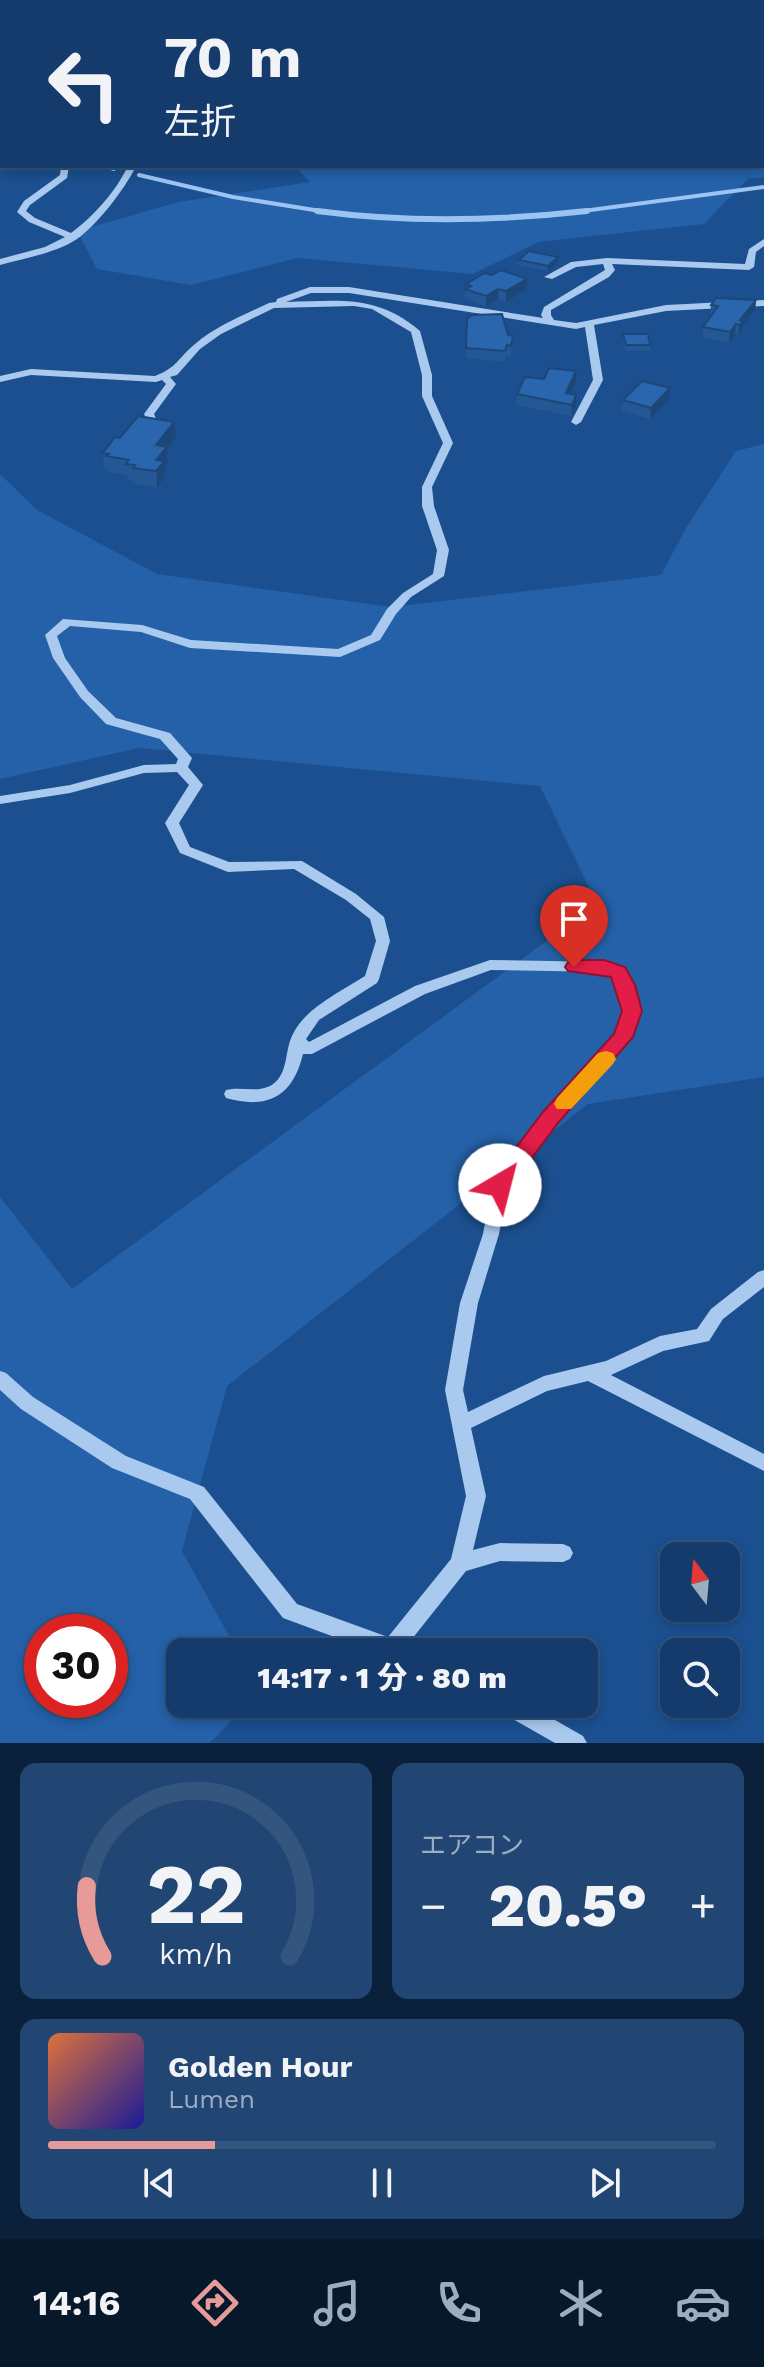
<!DOCTYPE html>
<html lang="ja">
<meta charset="utf-8">
<style>
:root{--surface:#143b6b;--page:#214673;--text:#f1f3f6;--muted:#9dadc1;--line:#33557e;--accent:#e69b98}
body{margin:0;font-family:"Work Sans","Noto Sans JP",sans-serif;background:var(--page);color:var(--text);height:100vh;display:flex;flex-direction:column;font-size:30px;white-space:nowrap}
*{box-sizing:border-box;margin:0}
p{font-size:26px;color:var(--muted)}
.icon{flex:none;width:44px;height:44px;fill:none;stroke:currentColor;stroke-width:2;stroke-linecap:round;stroke-linejoin:round}
.map{position:relative;height:1743px;overflow:hidden}
.sheet{display:flex;flex-direction:column;gap:20px;padding:20px;background:#0b203b;flex:1}
.sheet>*{flex:none}
.hud{position:absolute;left:0px;top:0px;width:764px;height:168px;box-shadow:0 4px 12px #0003,0 0 0 2px var(--line);background:#143b6b;color:var(--text);overflow:hidden}
.needle{width:52px;rotate:344deg}
.buttons{position:absolute;left:660px;top:1542px;display:grid;gap:16px}
.buttons a{display:grid;place-items:center;width:80px;height:80px;border-radius:16px;background:var(--surface);box-shadow:0 4px 12px #0003,0 0 0 2px var(--line);font-size:40px}
.speed{position:absolute;left:24px;top:1614px;display:flex;gap:16px;font-size:40px;font-weight:700;text-align:center}
.speed>*{display:grid;place-content:center;width:104px;height:104px;border-radius:50%;background:var(--surface);box-shadow:0 4px 12px #0003,0 0 0 2px var(--line);line-height:1}
.speed .limit{border:12px solid #d22;background:#fff;color:#111}
.pin{position:absolute;display:grid;place-items:center;width:68px;height:68px;color:#fff;margin:-82px -34px;border-radius:50% 50% 50% 0;rotate:-45deg;box-shadow:0 0 8px #0007}
.pin .icon{rotate:45deg}
.me{position:absolute;width:88px;margin:-44px;rotate:37deg;stroke-linejoin:round;filter:drop-shadow(0 0 6px #0008)}
.turn{display:flex;align-items:center;gap:28px;height:168px;padding:0 32px;font-size:36px}
.turn .icon{width:104px;height:104px;stroke-width:2.5}
.turn b{display:block;font-size:56px;line-height:68px}
.big{font-size:60px;font-weight:800;line-height:1.1}
.sheet .tile{flex:1;display:flex;flex-direction:column;justify-content:center;gap:12px;min-width:0;padding:0 28px;border-radius:16px;background:var(--page)}
.sheet .dial{align-items:center;gap:0}
.dial svg{height:208px;overflow:visible;fill:none;stroke:var(--line);stroke-width:7;stroke-linecap:round;text-anchor:middle}
.dial text{fill:var(--text);stroke:none}
.song{display:flex;align-items:center;gap:24px}
.cover{width:96px;height:96px;border-radius:12px;background:linear-gradient(135deg,hsl(20 70% 55%),hsl(240 70% 35%))}
.played{height:8px;border-radius:4px;background:linear-gradient(90deg,var(--accent) 25%,var(--line) 25%)}
.keys{display:flex;justify-content:space-around;direction:ltr}
.heat{display:flex;justify-content:space-between;align-items:center;font-size:44px;direction:ltr}
.sheet .tiles{flex:1;display:grid;gap:20px;grid-template-columns:1fr 1fr}
.tile:last-child{grid-column:span 2}
.trip{position:absolute;left:166px;top:1638px;width:432px;height:80px;border-radius:16px;background:var(--surface);box-shadow:0 4px 12px #0003,0 0 0 2px var(--line);font-weight:800;line-height:80px;text-align:center}
.tabs{display:flex;height:128px;justify-content:space-around;align-items:center;background:#08182b;color:var(--muted)}
.tabs .icon{width:56px;height:56px}
.tabs .selected{color:var(--accent)}
.tabs b{font-size:36px;color:var(--text)}
.map>svg:first-child{display:block}
</style>
<div class="map">
<svg width="764" height="1743" viewBox="0 0 764 1743">
<rect width="100%" height="100%" fill="#1b4f8f"/>
<path fill="#2461a8" fill-rule="evenodd" d="M762 119 764 177 748 179 704 224 538 242 473 274 297 258 191 285 97 269 77 231 178 202 310 182 295 166H762Z
M764 444V1077L588 1104 227 1386 182 1551 238 1652H180V1704H247L210 1743H0V1197L72 1289 597 904 540 786 139 748 0 779V474L37 510 157 574 391 607 661 575 686 528 736 451ZM42 1632H110V1700H42Z"/>
<g fill="none" stroke-linecap="round" stroke-linejoin="round">
<path stroke="#9cc4f0" stroke-width="4" d="M104 166 114 169
M139 175 233 197 333 213
M568 213 764 187"/>
<path stroke="#9cc4f0" stroke-width="6" d="M317 211C407 223 498 221 587 211"/>
<path fill="#a9c9ee" fill-rule="evenodd" d="M59 0H83L86 2H62Z
M159 0H165V2H159Z
M762 93H764V97H762Z
M0 155H2V159H0Z
M61 166H69L67 178 30 205 26 211 35 218 71 233C94 216 116 191 128 166H136C125 189 97 225 77 239 56 253 25 258 0 265V259L45 247 65 237 29 222 17 212 24 201 60 175Z
M764 239V246L756 252 754 267 749 270 612 264 615 270 609 277 551 310V315L554 320 576 323 666 305 764 300V306L666 311 594 325 603 380 581 422 576 425 571 422 593 380 585 327 576 329 349 293H311L286 302C340 301 376 294 420 331L432 375V396L453 443 432 487 434 506 449 550 444 576 411 597 396 614 380 640 340 657 190 648 141 632 70 626 57 636 65 658 88 691 116 718 170 733 192 758 188 767 203 785 179 823 190 847 229 862 302 861 356 894 384 917 390 941 379 979 377 983 319 1020 306 1039 309 1042 415 986 490 960 604 962 623 968 633 985 640 1011 628 1041 557 1122 508 1187 499 1234 478 1303 463 1390 468 1412 544 1376 606 1361 660 1336 697 1329 711 1309 758 1272 764 1270V1287L723 1319 709 1341 663 1351 611 1375 764 1454V1471L588 1381 547 1391 471 1428 486 1496 473 1550 500 1543 563 1544 570 1547 573 1553 570 1559 563 1562 500 1561 466 1571 408 1644 412 1652H375L283 1618 190 1499 112 1468 21 1409 0 1390V1371L6 1373 33 1397 126 1456 204 1487 297 1604 388 1637 451 1559 466 1496 445 1390 460 1303 483 1234 492 1185 545 1114 616 1035 624 1011 619 985 613 976 603 972 491 970 425 994 312 1054H303C293 1096 268 1110 226 1098L224 1094 226 1090C241 1086 256 1093 270 1086 287 1077 285 1056 290 1041 301 1009 339 993 365 976L376 941 370 919 346 900 294 869 228 872 180 853 165 823 189 785 177 772 144 773 70 793 0 804V796L70 785 144 765 176 764 178 759 160 739 106 724 80 697 53 658 45 635 63 619 142 625 191 640 338 649 371 635 387 609 403 593 433 574 437 550 422 506V487L443 443 422 396V375L411 332 372 309 354 306 274 308 221 334 200 349 177 375 170 377 176 384 154 414 158 423 167 427 162 430 150 427 144 414 166 384 162 380 156 382 31 375 0 382V376L31 369 155 376C178 367 177 359 195 344 216 326 244 315 269 303L276 302 277 299 310 287H349L543 318 541 315 544 307 605 270 603 264 576 267 552 279 544 277 571 262 607 258 745 264 749 249Z
M496 1704H527L583 1736 587 1743H555L499 1711Z"/>
</g>
<path fill="#245895" d="M519 260 558 262 548 271 518 265Z
M466 284 527 289 506 302 498 299 486 306 465 299Z
M756 300 755 310 743 325 742 331 738 335 735 334 729 343 702 337 703 327 711 316 710 315 711 305Z
M467 319 508 335 513 336 511 356H506L505 362 466 358Z
M623 334 650 345V351H625L623 339Z
M576 382 570 394 576 395V406L571 416 516 405 517 394Z
M670 388 669 399 650 419 622 411 623 400Z
M176 437 167 449 168 463 164 467 165 477 157 487 135 484V481L128 480 127 475 108 472V469L104 468 103 453 120 438Z"/>
<path fill="#1d4779" d="M558 257V262L548 271V266Z
M527 279V289L506 302V291Z
M498 289V299L486 306V296Z
M756 300 755 310 743 325 742 331 738 335 740 320Z
M736 324 735 334 729 343 730 332Z
M576 371V382L566 404V393Z
M670 388 669 399 650 419 651 408Z
M576 395V406L571 416 572 405Z
M174 422 176 437 167 449 168 463 164 467 165 477 157 487 156 445Z"/>
<path fill="#2a66ad" stroke="#1d4779" stroke-width="2" d="M452 0H460L471 2H449Z
M713 0H727L734 2H709Z
M529 251 558 257 548 266 519 260Z
M501 270 527 279 506 291 498 289 486 296 465 289 471 286 466 284 485 273 492 275Z
M716 298 756 300 740 320H743L740 325 736 324 730 332 703 327 718 306 711 305Z
M502 314 508 335 513 336 511 346 507 345 505 351 466 348 467 319 472 315Z
M623 334H648L650 345H626Z
M549 368 576 371 566 393 576 395 572 405 517 394 525 377 544 379Z
M642 381 670 388 651 408 623 400Z
M138 416 174 422 156 445 167 447 156 460 164 461 156 471 133 468 135 465 126 464 129 460 106 456 109 454 103 453 115 437 120 438Z"/>
<path fill="#e11d48" stroke="#92132f" stroke-width="2" d="M574 960H604L625 967 635 985 642 1011 633 1037 558 1123 507 1191 500 1194 492 1191 489 1185 492 1179 543 1112 614 1034 622 1011 611 977 568 971 565 967 568 962Z"/>
<path fill="#f59e0b" d="M606 1051 613 1053 616 1059 613 1064 571 1109H557L554 1104 557 1098 598 1053Z"/>
</svg>
<div class="buttons">
<a><svg class="needle" viewBox="-14 -14 28 28"><path d="M0-13l5 13h-10z" fill="#e53935"/><path d="M0 13l5-13h-10z" fill="#9dadc1"/></svg></a>
<a><svg class="icon" aria-label="search" viewBox="0 0 24 24"><circle cx="10" cy="10" r="6"/><path d="M15 15l6 6"/></svg></a>
</div>
<div class="speed"><div class="limit">30</div></div>
<div class="pin" style="left:574px;top:967px;background:#d93025"><svg class="icon" aria-label="arrive" viewBox="0 0 24 24"><path d="M6 21V4h12l-3 4 3 4H6"/></svg></div>
<svg class="me" style="left:500px;top:1185px" viewBox="-20 -20 40 40"><circle r="19" fill="#fff"/><path d="M0-13L10 11 0 6-10 11z" fill="#e11d48"/></svg>
<div class="trip">14:17 · 1 分 · 80 m</div>
<div class="hud">
<div class="turn"><svg class="icon" aria-label="left" viewBox="0 0 24 24"><path d="M17 20v-9H6M10 6l-5 5 5 5"/></svg><div><b>70 m</b>左折</div></div>
</div>
</div>
<section class="sheet">
<div class="tiles">
<div class="tile dial"><svg viewBox="0 0 100 80">
<path d="M14 69A42 42 0 1 1 86 69"/>
<path d="M14 69A42 42 0 0 1 8 42" stroke="#e69b98"/>
<text x="50" y="56" font-size="32" font-weight="700">22</text>
<text x="50" y="72" font-size="11">km/h</text>
</svg></div>
<div class="tile"><p>エアコン</p>
<div class="heat"><a>−</a><b class="big">20.5°</b><a>+</a></div>
</div>
<div class="tile">
<div class="song"><i class="cover"></i><div><b>Golden Hour</b><p>Lumen</p></div></div>
<div class="played"></div>
<div class="keys"><svg class="icon" aria-label="previous" viewBox="0 0 24 24"><path d="M18 5L8 12l10 7zM5 5v14"/></svg><svg class="icon" aria-label="pause" viewBox="0 0 24 24"><path d="M8 5v14M16 5v14"/></svg><svg class="icon" aria-label="next" viewBox="0 0 24 24"><path d="M6 5l10 7-10 7zM19 5v14"/></svg></div>
</div>
</div>
</section>
<nav class="tabs">
<b>14:16</b>
<svg class="icon selected" aria-label="directions" viewBox="0 0 24 24"><path d="M12 3l9 9-9 9-9-9zM9 14v-3h6M13 9l2 2-2 2"/></svg>
<svg class="icon" aria-label="music" viewBox="0 0 24 24"><path d="M9 18V5l10-2v13"/><circle cx="6" cy="18" r="3"/><circle cx="16" cy="16" r="3"/></svg>
<svg class="icon" aria-label="phone" viewBox="0 0 24 24"><path d="M5 4h4l2 5-3 2q2 4 5 5l2-3 5 2v4C11 20 4 13 5 4z"/></svg>
<svg class="icon" aria-label="climate" viewBox="0 0 24 24"><path d="M12 3v18M4 7l16 10M4 17L20 7"/></svg>
<svg class="icon" aria-label="car" viewBox="0 0 24 24"><path d="M5 17H2v-5l4-1 3-4h7l3 4 3 1v5h-3M9 17h6M6 11h13"/><circle cx="7" cy="17" r="2"/><circle cx="17" cy="17" r="2"/></svg>
</nav>
